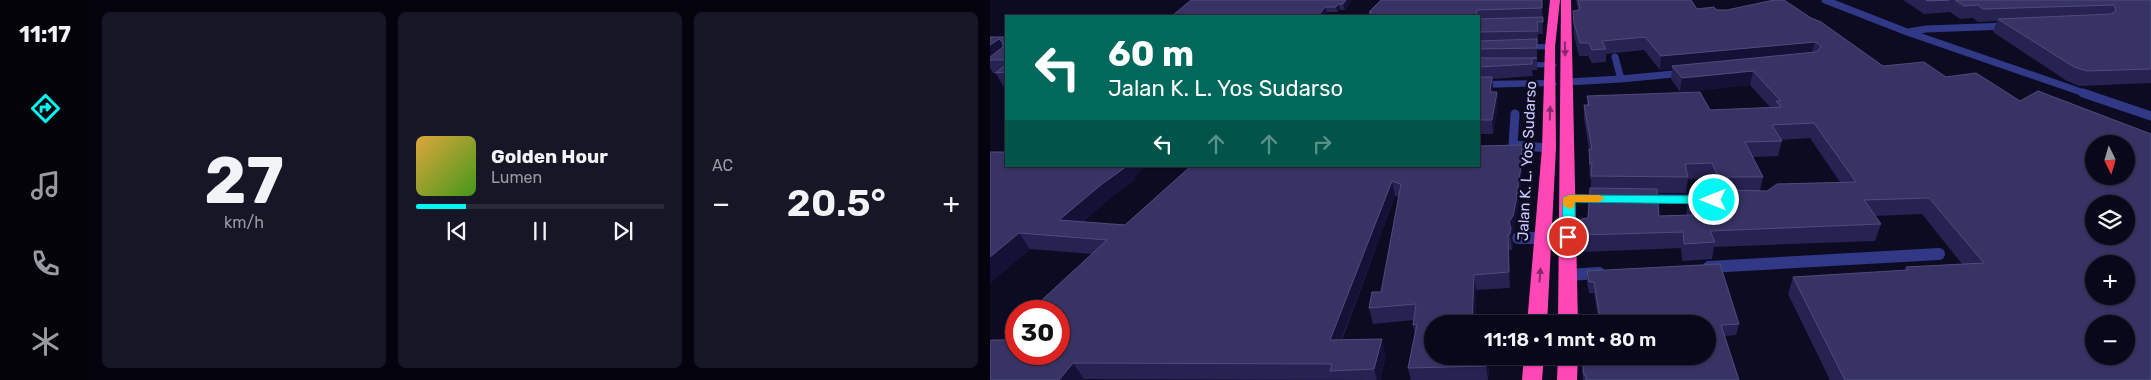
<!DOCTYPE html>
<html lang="id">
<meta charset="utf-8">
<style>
:root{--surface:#09081a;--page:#171627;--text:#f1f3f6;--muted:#999aa2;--line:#292939;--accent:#00f7f3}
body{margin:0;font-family:Rubik,sans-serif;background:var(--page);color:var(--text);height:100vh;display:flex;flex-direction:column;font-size:19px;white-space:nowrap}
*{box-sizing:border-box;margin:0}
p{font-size:16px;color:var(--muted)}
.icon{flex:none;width:28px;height:28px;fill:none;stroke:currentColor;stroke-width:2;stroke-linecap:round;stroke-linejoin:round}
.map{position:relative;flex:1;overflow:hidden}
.drawer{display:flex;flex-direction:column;gap:12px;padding:12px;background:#05040e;width:900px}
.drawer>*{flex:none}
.banner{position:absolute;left:15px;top:15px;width:475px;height:152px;border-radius:0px;box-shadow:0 1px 4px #0004,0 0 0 1px var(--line);background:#00695c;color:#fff;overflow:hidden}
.needle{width:32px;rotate:175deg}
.buttons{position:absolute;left:1095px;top:135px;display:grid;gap:10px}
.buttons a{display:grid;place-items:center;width:50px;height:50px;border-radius:50%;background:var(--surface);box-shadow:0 1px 4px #0004,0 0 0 1px var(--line);font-size:25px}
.speed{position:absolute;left:15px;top:300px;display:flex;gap:10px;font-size:25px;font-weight:700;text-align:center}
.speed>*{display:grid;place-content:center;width:65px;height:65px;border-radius:50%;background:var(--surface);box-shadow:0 1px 4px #0004,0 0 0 1px var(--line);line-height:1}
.speed .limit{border:8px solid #d22;background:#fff;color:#111}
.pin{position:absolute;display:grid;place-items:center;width:42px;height:42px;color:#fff;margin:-21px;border:2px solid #fff;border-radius:50%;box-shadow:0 1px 5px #0007}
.me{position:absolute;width:55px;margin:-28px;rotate:270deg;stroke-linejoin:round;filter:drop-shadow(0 0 4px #0008)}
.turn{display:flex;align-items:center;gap:18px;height:105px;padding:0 20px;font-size:22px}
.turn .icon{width:65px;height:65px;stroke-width:2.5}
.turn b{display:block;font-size:35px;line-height:42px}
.lanes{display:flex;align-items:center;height:48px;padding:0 20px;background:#0003;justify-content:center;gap:25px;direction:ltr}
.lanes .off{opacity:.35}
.big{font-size:38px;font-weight:600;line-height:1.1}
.drawer .card{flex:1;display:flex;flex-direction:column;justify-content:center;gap:8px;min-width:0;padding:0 18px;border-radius:8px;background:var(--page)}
.drawer .dial{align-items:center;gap:0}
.dial b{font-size:65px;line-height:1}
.song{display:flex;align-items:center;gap:15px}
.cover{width:60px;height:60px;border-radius:8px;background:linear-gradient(135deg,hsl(40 70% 55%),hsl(100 70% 35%))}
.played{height:5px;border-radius:2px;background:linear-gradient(90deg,var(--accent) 20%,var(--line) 20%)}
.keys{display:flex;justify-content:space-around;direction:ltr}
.heat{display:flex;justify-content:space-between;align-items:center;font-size:28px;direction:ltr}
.drawer .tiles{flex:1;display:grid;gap:12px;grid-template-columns:repeat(3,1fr)}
.trip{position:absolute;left:434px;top:315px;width:292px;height:50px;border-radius:25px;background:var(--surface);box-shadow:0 1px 4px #0004,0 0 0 1px var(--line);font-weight:600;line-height:50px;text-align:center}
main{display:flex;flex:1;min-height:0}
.tabs{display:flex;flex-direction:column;width:90px;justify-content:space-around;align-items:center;background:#04030a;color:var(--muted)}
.tabs .icon{width:35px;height:35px}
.tabs .current{color:var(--accent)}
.tabs b{font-size:22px;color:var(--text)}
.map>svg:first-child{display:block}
</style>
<main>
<nav class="tabs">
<b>11:17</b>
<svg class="icon current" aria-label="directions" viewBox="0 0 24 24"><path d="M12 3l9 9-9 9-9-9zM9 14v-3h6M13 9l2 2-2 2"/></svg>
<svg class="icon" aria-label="music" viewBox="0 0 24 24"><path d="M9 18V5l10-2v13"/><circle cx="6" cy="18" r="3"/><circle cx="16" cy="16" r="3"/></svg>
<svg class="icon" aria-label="phone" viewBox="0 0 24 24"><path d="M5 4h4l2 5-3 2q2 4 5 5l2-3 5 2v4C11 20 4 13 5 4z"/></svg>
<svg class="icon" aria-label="climate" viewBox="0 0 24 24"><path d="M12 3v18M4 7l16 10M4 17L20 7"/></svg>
</nav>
<section class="drawer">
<div class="tiles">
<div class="card dial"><b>27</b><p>km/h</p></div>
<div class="card">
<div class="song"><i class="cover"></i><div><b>Golden Hour</b><p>Lumen</p></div></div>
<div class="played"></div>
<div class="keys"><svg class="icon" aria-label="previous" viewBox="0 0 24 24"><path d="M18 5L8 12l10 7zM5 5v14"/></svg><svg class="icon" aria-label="pause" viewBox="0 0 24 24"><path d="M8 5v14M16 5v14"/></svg><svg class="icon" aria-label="next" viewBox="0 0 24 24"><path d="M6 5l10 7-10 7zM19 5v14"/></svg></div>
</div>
<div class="card"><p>AC</p>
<div class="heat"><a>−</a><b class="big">20.5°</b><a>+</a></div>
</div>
</div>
</section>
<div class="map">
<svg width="1161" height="380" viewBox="0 0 1161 380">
<rect width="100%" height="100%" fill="#0c0b22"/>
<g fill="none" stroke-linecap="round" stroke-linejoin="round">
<path stroke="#313886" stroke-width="7" d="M835 0 917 32 1097 94
M918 32 936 29 1018 26
M631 79 694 73
M577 82 631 79 625 57"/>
<path stroke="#313886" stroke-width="9" d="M1093 93 1161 116
M525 114 523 145 559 148"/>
<path stroke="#313886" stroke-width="12" d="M528 238H553
M719 267 949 254
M578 275 609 273"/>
<path fill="#313886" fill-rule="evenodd" d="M560 44 564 45 565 47 564 49 489 51V45Z
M561 62 567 65 565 67 489 69V63Z
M561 80 567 84 565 86 489 88V81Z
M579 194H620L625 196 628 199 625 202 620 204 574 202 571 199 574 196Z
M648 194 733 195 738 197 741 200 738 203 733 205 643 202 640 199 643 196Z"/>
<path fill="#ff47b5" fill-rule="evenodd" d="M560 0H570L565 47 566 148 557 324H537L552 148 555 47Z
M571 0H581L588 324H568Z
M534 356H554L552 380H532Z
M568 356H588L587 380H567Z"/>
</g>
<path fill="#262252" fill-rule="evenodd" d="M362 0 355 10H350L348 12H337L334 16H183Z
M552 0 553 34H548V42H547V70H542L543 76 502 79 503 92H507L508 105 503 134H489V16H378L379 15V12Z
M586 0H701L707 9 737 10 794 0 1161 380H840L798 294 803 277 914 271 916 267 972 264 932 214 885 216 891 224 885 241 724 247 722 259 692 261 691 248 592 252 590 235 591 219 598 218 601 188V179H600L599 164V149L594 119V105H597V96L720 110 781 108 760 85 690 92 681 79 682 69 670 70 654 50 616 54V62L602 63 598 56H589L584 36 583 11 588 10ZM820 138 850 182 777 191H770L773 177 763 157 788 156 792 141 791 140ZM719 178 725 193H733L732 199 698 201 696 215 669 216 667 193H696L698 179Z
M913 0H1161V83L1089 86 1077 81 1003 32 1007 21 988 22 983 18 970 19 960 12 934 14Z
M0 37H16V86H13L6 73H3L0 68Z
M0 152 16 166H155L144 177 145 180 120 198 93 222 135 225 411 167 532 159V180L524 231 522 235 523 243 522 250H519L520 288 486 290 485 324H442V356H500L498 380H421L418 368 425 334 423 325 424 320 383 324 379 308 391 292 409 197 405 196 352 340 396 355 390 380 94 379V380H0L22 340 69 311H42L41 310 103 254 40 249 0 283Z
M597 271 749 324 746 335 734 336 749 380H593L591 356H718V324H609L604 293H599L597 282Z"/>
<path fill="#141137" d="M356 0H362L355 10 353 4Z
M348 4 350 10 348 12 346 7Z
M335 7 337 12 334 16H328Z
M9 39 16 52 0 60V45Z
M825 42 821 55 682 66V69L670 70 671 56Z
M763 71 760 85 690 92 692 78Z
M502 77 503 90 501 105 500 92Z
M507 92 508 105 503 134 502 120Z
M532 145V180L524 231 522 235 523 243 522 250 519 222Z
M135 166H155L144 177 145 180 120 198 78 235 69 220 112 184Z
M402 181 405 196 345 356 340 340Z
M29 233 40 249 0 283V257Z
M518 234 519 250 520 288 519 272Z
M484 275 486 290 485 324H482Z
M392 339 396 355 390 380H387L384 369Z
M497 356H500L498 380 496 366Z
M83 363 94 379V380H69Z"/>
<path fill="#373465" stroke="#4f4c7d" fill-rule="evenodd" d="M201 0H356L353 4H348L346 7H335L328 16H234L236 15 182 16Z
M391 0H552V8L487 10 486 16H378L382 12H379Z
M588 0H701L707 9 724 7 727 10H737L784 0H794L821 18 831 22 893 66 934 62 956 77 986 73 1030 101 1048 91 1161 134V380H855L803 277 918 270 916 267 994 263 939 198 874 200 891 224 720 231 725 242 694 244 693 232 592 235 591 219 598 218 600 188 667 189 669 216 703 215 698 201 737 199 733 190 777 191 787 184 866 182 824 123 782 125 792 141 755 142 773 177H728L722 163 695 164 698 177 601 176 602 164H600L599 149H602L594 105H599L597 96 710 92 720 110 791 107 786 101H791L763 71 692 78 682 66 826 52 831 47 829 44 825 42 671 56 655 37 612 41 616 49 602 50 599 43H590L584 23 583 11 590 10ZM1104 144H1136V176H1104ZM1104 204H1136V236H1104ZM1104 264H1136V296H1104ZM1104 324H1136V356H1104Z
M936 0H959L938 1Z
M965 0H1161V69L1097 71 1084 67 1008 19 1121 14 1126 11 1124 5 993 9 988 5 974 6Z
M553 17V22H547L548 31 489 32V19Z
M0 37H16V60H0V57L13 47V42L9 39 0 45Z
M547 39V48L489 49V41Z
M489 58H547H542V64L489 67Z
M16 65V72L5 73Z
M489 77H502L500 92H507L502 120H489Z
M532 145 531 166 526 201 523 216 519 222 521 228 520 234H518L519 272 484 275 482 324H442V356H497L496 366 418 368 427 324 423 325 426 304 379 308 382 292H391L411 184 402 181 340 340 392 339 384 369 340 371 342 364 83 363 69 380H0V341L1 340H22L26 336V354H69V311H51L41 310 117 240 29 233 0 257V152H16V166H137L112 184 69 220 135 225 201 166H387L411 167 412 166H489V146Z
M730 264 749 324 731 325 749 380H596V375H594L592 356H718V324H611L604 282H599L597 271Z"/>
<defs><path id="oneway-solid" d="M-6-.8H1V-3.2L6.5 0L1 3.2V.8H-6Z" transform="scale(1.25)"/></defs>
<g fill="#86296c">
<use href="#oneway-solid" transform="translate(575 49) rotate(88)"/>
<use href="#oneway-solid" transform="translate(560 113) rotate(-88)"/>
<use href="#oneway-solid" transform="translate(550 275) rotate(-86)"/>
</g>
<path fill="#00f7f3" stroke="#00a19e" d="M579 195 724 196 730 200 724 204 585 202V237L578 241 572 237 573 198Z"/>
<path fill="#f59e0b" d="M579 195H609L615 198 609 202H585L583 208 579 209 573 205V198Z"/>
<g text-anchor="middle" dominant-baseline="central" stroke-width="5" stroke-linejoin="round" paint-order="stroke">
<g font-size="15" fill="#ccf" stroke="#0c0b22">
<text transform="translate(537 161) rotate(-87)">Jalan K. L. Yos Sudarso</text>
</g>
</g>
</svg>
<div class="buttons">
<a><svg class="needle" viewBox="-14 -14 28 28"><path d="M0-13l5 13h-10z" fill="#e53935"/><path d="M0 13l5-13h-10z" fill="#999aa2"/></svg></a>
<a><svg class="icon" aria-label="layers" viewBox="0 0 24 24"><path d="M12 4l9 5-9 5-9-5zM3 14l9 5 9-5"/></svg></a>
<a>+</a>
<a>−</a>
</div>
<div class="speed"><div class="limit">30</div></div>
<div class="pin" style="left:578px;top:237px;background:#d93025"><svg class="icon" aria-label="arrive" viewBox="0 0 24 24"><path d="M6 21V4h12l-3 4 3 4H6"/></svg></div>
<svg class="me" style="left:724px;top:200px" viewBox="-20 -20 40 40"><circle r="17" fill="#00f7f3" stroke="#fff" stroke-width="3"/><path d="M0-11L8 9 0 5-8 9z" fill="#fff"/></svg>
<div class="trip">11:18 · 1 mnt · 80 m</div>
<div class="banner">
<div class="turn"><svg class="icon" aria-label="left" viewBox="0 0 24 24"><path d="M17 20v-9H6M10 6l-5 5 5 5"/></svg><div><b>60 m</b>Jalan K. L. Yos Sudarso</div></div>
<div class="lanes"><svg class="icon" aria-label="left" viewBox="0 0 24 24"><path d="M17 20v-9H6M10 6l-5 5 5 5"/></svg><svg class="icon off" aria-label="ahead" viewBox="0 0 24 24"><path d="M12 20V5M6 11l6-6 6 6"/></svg><svg class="icon off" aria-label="ahead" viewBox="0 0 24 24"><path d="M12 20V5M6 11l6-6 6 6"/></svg><svg class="icon off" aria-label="right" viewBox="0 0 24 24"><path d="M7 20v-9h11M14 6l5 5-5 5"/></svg></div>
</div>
</div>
</main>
